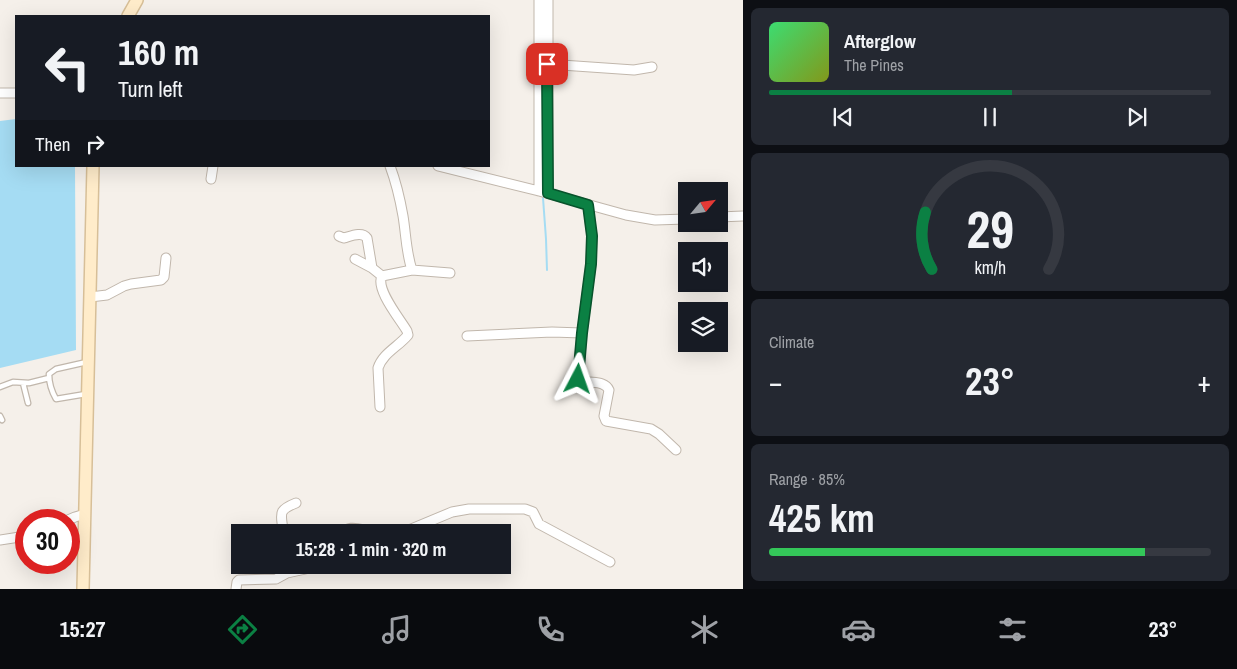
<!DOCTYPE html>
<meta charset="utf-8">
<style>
:root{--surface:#171b24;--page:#242831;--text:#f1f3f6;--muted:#9ea1a6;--line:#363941;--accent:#0b8043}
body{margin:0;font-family:"Archivo Narrow",sans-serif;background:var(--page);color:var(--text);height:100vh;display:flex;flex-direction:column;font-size:19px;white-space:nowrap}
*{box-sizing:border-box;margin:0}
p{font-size:16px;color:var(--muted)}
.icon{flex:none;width:28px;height:28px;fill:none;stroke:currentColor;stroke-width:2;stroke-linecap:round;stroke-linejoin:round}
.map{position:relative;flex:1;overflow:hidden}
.details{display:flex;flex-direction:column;gap:8px;padding:8px;background:#0d0f14;width:494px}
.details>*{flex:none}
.hud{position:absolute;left:15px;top:15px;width:475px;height:152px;border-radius:0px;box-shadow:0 5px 20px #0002;background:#171b24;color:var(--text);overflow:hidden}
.needle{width:32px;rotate:61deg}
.buttons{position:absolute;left:678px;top:182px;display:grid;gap:10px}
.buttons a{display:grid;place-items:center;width:50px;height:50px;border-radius:0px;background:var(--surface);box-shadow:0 5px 20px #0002;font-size:25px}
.speed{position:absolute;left:15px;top:509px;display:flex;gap:10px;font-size:25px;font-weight:700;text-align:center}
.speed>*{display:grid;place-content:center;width:65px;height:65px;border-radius:50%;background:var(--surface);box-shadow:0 5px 20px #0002;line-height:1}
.speed .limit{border:8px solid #d22;background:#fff;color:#111}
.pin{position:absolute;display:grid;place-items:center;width:42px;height:42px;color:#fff;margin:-21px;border-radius:10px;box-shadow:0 2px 8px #0006}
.me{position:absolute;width:55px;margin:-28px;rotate:4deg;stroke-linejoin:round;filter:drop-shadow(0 0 4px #0008)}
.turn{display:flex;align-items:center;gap:18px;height:105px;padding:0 20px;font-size:22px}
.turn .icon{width:65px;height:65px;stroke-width:2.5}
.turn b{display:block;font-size:35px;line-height:42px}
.then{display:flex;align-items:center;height:48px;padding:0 20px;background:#0003;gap:10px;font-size:19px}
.big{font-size:38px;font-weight:700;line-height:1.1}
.details .tile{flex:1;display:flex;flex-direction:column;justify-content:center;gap:8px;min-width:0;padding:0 18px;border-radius:8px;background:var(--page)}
.details .dial{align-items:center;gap:0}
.dial svg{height:130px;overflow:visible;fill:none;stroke:var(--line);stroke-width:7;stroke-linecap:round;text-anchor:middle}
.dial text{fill:var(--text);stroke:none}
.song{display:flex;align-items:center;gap:15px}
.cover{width:60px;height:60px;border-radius:8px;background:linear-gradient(135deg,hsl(140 70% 55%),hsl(70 70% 35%))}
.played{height:5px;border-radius:2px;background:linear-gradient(90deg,var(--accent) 55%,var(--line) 55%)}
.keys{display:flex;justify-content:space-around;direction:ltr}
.heat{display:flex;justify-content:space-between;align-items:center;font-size:28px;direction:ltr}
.charge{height:8px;border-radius:4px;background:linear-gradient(90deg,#34c759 85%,var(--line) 0)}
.trip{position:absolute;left:231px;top:524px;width:280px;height:50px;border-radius:0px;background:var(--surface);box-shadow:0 5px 20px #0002;font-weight:700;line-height:50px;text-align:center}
.tabs{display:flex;height:80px;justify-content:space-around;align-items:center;background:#090b0e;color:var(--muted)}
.tabs .icon{width:35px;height:35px}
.tabs .current{color:var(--accent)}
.tabs b{font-size:22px;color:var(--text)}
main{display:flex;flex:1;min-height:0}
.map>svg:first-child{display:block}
</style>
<main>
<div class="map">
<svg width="744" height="589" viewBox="0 0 744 589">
<rect width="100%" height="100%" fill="#f5f0ea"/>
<path fill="#a5dcf3" d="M16 119V166H75L76 350 0 368V121Z"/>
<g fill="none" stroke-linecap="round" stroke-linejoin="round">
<path stroke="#a5dcf3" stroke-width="2" d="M543 33V0
M543 198 546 239 547 270"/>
<defs>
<path id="lane" d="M23 383 28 403
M0 387 13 382 29 383 49 378
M86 394 56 399C52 392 49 382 49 374L56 369 87 362
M0 416 2 420
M339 532C348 525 353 525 364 528"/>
<path id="street" d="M547 64 634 70 652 67
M0 93H16
M390 166C396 182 400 199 403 216 406 234 406 252 412 270
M438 166 539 191 626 215 655 220 686 219
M211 179 213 166
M539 191V0
M548 193V0
M588 205 592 236 591 264 582 333 578 379C588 385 604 379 609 390L604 416 606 421 651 429 659 434 676 450
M719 217 744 216
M339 236 341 237 344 238C351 236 362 231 367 238L372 268 382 276
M355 259 372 268
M90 297 107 295 124 286 131 284 161 280 164 277 166 258
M467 336 552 332 582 333
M380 407 378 368C383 353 398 347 408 335L407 331C400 319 375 289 382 276L412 270 450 273
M68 520 75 517 85 514
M283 532C282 514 276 511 296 503
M404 532 452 512 469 509H525L533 512 539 524 610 562
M0 540 26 536
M236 589 237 582 239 580 276 579 287 573 310 568 320 565"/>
<path id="secondary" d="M128 16 137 0
M83 589 93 166"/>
</defs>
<use href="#lane" stroke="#c1b7ac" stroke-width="7"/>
<use href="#street" stroke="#c1b7ac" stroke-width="11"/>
<use href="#secondary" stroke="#d7bf98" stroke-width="14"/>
<use href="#lane" stroke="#fff" stroke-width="4.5"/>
<use href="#street" stroke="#fff" stroke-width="9"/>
<use href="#secondary" stroke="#ffecca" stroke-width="11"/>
</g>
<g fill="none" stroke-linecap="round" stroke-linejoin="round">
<defs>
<path id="route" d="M547 64 548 193 588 205 592 236 591 264 582 333 578 379"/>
</defs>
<use href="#route" stroke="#07532c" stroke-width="12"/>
<use href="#route" stroke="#0b8043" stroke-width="9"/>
</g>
</svg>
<div class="buttons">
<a><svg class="needle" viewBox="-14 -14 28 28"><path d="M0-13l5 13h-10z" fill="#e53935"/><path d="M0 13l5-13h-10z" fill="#9ea1a6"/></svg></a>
<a><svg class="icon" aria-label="sound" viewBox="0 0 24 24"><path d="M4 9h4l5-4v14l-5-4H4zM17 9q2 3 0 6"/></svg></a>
<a><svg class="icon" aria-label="layers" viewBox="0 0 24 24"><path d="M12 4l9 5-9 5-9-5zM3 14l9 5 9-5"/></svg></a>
</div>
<div class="speed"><div class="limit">30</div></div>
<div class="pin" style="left:547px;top:64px;background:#d93025"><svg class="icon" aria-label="arrive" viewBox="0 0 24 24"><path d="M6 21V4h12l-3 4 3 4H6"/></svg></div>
<svg class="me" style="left:578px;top:379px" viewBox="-20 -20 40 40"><path d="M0-17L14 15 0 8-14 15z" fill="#0b8043" stroke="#fff" stroke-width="4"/></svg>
<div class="trip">15:28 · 1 min · 320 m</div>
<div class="hud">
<div class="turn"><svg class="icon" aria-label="left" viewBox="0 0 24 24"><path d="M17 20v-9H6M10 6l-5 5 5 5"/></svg><div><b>160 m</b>Turn left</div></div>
<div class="then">Then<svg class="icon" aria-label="right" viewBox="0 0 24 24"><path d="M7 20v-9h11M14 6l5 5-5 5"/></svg></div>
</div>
</div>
<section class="details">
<div class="tile">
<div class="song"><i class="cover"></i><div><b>Afterglow</b><p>The Pines</p></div></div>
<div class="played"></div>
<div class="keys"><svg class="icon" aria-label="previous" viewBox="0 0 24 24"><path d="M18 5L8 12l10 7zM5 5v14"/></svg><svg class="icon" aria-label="pause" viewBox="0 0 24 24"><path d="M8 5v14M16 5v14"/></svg><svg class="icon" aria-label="next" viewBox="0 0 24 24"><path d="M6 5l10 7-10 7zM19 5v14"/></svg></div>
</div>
<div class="tile dial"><svg viewBox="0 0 100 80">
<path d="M14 69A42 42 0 1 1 86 69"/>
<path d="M14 69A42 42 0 0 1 10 34" stroke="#0b8043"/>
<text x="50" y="56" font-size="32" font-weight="700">29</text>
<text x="50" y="72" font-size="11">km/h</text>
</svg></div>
<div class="tile"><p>Climate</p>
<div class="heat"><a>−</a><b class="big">23°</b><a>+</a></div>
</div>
<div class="tile"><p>Range · 85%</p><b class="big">425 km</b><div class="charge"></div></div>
</section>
</main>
<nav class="tabs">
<b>15:27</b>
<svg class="icon current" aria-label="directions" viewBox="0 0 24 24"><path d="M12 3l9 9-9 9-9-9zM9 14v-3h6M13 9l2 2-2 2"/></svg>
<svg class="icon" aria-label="music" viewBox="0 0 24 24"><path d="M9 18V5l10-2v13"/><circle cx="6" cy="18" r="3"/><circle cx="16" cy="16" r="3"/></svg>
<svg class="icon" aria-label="phone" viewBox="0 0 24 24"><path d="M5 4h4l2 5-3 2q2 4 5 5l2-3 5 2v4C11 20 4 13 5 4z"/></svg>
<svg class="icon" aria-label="climate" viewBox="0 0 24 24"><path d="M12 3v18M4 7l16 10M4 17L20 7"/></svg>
<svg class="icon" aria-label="car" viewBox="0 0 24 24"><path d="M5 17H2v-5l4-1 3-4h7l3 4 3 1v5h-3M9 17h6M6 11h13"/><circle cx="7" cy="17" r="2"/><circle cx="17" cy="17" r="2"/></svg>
<svg class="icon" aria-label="filters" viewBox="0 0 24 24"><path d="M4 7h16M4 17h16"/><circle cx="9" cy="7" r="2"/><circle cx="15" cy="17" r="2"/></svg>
<b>23°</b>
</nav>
